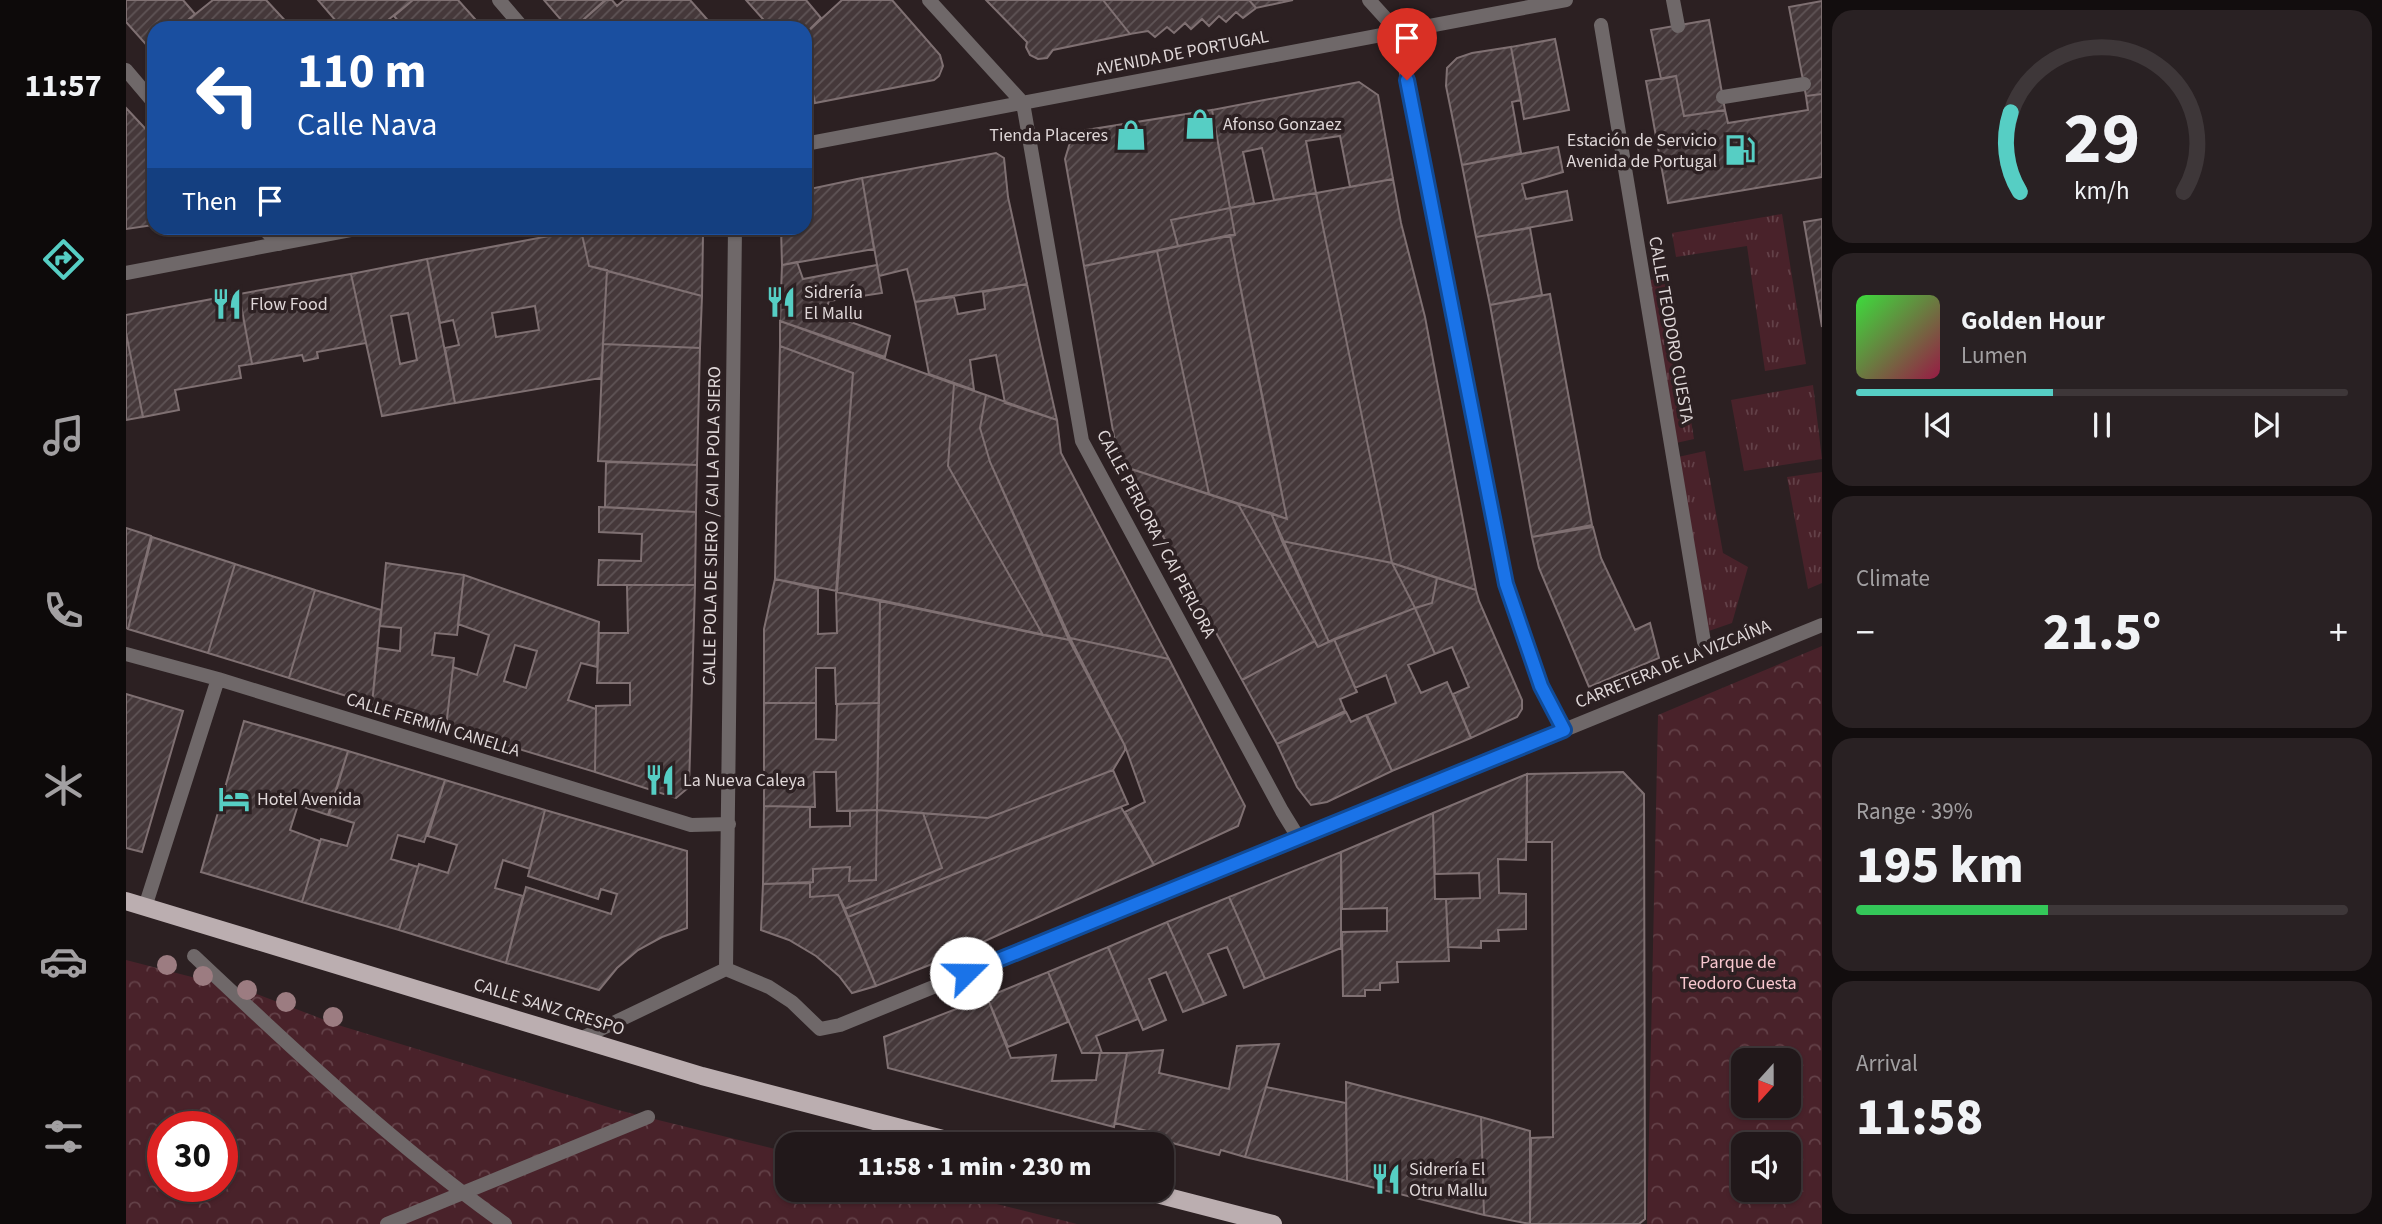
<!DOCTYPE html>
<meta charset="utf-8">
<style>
:root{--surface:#21181a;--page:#292123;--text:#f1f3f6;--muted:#a2a0a2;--line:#3e3739;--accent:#56cec4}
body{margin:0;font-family:"Source Sans 3",sans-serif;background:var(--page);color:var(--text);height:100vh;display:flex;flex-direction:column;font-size:26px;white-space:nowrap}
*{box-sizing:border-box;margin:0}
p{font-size:23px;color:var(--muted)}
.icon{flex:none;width:38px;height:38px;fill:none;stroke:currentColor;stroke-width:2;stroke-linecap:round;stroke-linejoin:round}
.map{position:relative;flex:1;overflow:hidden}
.details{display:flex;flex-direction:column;gap:10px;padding:10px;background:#120d0e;width:560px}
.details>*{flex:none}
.hud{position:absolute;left:21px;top:21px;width:665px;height:214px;border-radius:21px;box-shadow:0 2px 5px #0004,0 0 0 2px var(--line);background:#1a4fa0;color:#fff;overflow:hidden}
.needle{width:46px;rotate:201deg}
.fabs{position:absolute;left:1605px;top:1048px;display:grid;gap:14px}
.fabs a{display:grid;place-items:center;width:70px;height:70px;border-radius:14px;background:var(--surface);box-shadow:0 2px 5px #0004,0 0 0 2px var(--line);font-size:35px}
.speed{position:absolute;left:21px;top:1111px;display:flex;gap:14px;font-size:35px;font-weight:700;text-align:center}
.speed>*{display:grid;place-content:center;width:91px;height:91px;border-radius:50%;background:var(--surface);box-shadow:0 2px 5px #0004,0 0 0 2px var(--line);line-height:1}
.speed .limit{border:10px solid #d22;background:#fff;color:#111}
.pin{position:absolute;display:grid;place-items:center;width:60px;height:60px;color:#fff;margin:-72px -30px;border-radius:50% 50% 50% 0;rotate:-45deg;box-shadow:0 0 7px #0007}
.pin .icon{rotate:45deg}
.me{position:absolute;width:77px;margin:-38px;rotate:68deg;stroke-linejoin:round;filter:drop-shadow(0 0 5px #0008)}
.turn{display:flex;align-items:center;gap:24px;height:147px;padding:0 35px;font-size:32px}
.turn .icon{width:91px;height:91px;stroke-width:2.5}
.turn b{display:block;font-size:49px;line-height:60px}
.then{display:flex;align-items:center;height:66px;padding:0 35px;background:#0003;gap:14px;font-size:26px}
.big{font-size:52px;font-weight:800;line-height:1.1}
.details .widget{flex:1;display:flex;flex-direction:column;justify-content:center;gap:10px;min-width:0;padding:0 24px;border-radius:21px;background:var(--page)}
.details .dial{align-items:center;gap:0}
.dial svg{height:182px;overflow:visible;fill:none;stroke:var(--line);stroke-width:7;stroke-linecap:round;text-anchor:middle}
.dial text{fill:var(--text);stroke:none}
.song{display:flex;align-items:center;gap:21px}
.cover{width:84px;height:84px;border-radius:10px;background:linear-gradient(135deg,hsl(120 70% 55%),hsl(340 70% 35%))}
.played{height:7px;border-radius:4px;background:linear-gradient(90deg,var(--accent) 40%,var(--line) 40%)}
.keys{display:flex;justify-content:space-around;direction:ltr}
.heat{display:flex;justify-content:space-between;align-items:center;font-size:38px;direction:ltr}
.charge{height:10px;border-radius:5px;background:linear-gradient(90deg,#34c759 39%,var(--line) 0)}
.trip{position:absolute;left:649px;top:1132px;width:399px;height:70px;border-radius:21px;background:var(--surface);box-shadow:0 2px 5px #0004,0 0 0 2px var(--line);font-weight:800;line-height:70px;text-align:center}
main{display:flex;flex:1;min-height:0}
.dock{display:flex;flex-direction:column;width:126px;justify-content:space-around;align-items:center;background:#0d0a0a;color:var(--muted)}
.dock .icon{width:49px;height:49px}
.dock .selected{color:var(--accent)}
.dock b{font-size:32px;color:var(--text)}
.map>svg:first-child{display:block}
</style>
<main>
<nav class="dock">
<b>11:57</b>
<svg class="icon selected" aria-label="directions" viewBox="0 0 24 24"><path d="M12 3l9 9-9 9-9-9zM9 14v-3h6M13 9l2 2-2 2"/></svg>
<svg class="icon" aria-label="music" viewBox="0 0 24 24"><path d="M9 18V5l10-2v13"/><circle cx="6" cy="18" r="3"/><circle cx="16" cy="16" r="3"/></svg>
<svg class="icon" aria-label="phone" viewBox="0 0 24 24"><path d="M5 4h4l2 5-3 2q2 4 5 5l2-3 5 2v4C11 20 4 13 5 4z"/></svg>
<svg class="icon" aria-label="climate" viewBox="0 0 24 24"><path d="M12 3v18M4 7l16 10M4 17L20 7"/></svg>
<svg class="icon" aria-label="car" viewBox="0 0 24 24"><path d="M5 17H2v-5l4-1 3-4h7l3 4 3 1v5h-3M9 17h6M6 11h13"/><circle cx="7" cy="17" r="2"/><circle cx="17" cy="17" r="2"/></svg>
<svg class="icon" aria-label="filters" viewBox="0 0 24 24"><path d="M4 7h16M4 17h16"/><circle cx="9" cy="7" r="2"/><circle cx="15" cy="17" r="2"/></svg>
</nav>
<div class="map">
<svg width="1696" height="1224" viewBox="0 0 1696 1224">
<defs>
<pattern id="grass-tufts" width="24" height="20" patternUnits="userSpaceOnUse" patternTransform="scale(1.75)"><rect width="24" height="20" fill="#49222a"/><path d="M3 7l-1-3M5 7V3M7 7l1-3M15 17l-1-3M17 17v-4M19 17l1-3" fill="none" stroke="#634148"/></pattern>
<pattern id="park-crowns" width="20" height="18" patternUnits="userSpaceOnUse" patternTransform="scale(1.75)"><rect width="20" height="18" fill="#49222a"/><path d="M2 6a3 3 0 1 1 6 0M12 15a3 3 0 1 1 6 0" fill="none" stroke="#634148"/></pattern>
<pattern id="building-hatch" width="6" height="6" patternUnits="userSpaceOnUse" patternTransform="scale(1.75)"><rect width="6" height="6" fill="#45383a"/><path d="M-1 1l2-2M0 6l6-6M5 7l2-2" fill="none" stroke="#5f5456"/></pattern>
</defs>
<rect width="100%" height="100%" fill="#2c2022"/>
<path fill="url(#grass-tufts)" d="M1656 214 1680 364 1639 371 1621 246 1550 257 1546 233Z
M1542 276 1568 439 1541 445 1512 283Z
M1687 385 1696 459 1618 471 1605 400Z
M1579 451 1597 553 1622 567 1606 623 1574 634 1543 459Z
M1696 472V583L1682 589 1661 477Z"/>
<path fill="url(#park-crowns)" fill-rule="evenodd" d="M1696 646V1224H1521L1532 715ZM1617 1060H1662V1106H1617ZM1617 1144H1662V1190H1617Z
M0 960 128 993 212 1025 492 1110 661 1152 662 1190H814L951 1224H0ZM37 1127H96V1186H37Z"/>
<path fill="url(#building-hatch)" stroke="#7f7072" stroke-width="2" fill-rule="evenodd" d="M0 0H57L69 14 52 28H28V48L25 50 0 22Z
M87 0H140L166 28H52Z
M192 0H287L252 28H216Z
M287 0H332L357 28H278L268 16Z
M418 0H479L448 28H442Z
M480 0H486L491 6 498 0H564L587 26 448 28Z
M620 0H680L695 18 679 34V28H645Z
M716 0H766L814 55 817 66 813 76 808 80 689 103 679 59V34Z
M860 0H977L1004 34 927 50 921 58 912 59 904 55 900 47 901 42Z
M977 0H1123L1130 8 1117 18 1110 12 1100 22 1093 16 1083 26 1076 19 1065 29 1059 23 1048 33 1041 27 1029 37 1022 31 1004 34Z
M1123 0H1167L1130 8Z
M1696 1V94L1680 96 1663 7Z
M1583 20 1599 110 1558 116 1550 76 1535 79 1525 30Z
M1429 39 1443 110 1398 119 1385 47Z
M1385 47 1395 100 1386 102 1395 153 1336 165 1320 86 1321 68 1331 58 1346 53Z
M679 60 689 103 679 105Z
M1550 76 1558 116 1599 110 1602 123 1682 110 1680 96 1696 94V177L1542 203 1520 81Z
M1233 82 1252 95 1267 179 1224 187 1214 136 1180 141 1190 193 1148 200 1136 148 1117 152 1128 203 1104 208 1086 110Z
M0 108 28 138V225L0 229Z
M1086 110 1104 208 1045 220 1052 246 958 266 939 159 945 139 954 131Z
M1432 147 1437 172 1396 184 1400 199 1441 191 1446 220 1350 237 1336 165Z
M870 153 878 158 882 197 901 284 789 302 781 269 753 276 736 178Z
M736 178 748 249 656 265 655 228H679V190Z
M1267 179 1275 223 1299 317 1350 590 1266 563 1190 193Z
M1190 193 1266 563 1156 541 1145 513 1161 519 1104 235H1109L1104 208Z
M1104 208 1109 235 1052 246 1045 220Z
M1696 219V327L1678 222Z
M471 228H575L577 235 576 296 463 266 455 230Z
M1404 228 1416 295 1364 305 1350 237Z
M455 230 463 266 481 270 475 378 329 403 319 348 333 345 327 320 314 323 301 259ZM409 306 413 330 370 337 366 313Z
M1104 235 1144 437 1161 519 1083 494 1031 251Z
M1031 251 1083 494 999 467 990 448 958 266Z
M301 259 329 403 256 416 225 274ZM282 313 291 360 274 364 265 316Z
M671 262 677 279 751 265 756 293 703 301 699 313 764 336 759 357 654 321 656 265Z
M481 271 576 296 574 348 477 344Z
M225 274 240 343 191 352 192 358 178 361 176 355 126 364 113 294Z
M901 284 916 354 931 420 879 403 870 355 844 360 848 390 803 374 789 302 828 297 832 314 859 309 857 292Z
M113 294 126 364 113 366 115 378 49 390 53 410 17 417 0 333V315Z
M1424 294 1466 525 1406 537 1364 305Z
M654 321 828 384 822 466 917 635 710 592 727 373 654 346Z
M0 333 17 417 0 420Z
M477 344 574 348 571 465 472 461Z
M654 346 727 373 711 591 649 579Z
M828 384 860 395 854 428 864 462 943 640 917 635 822 466Z
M860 395 931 420 935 453 1043 659 944 638 864 462 854 428Z
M480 462 571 465 570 512 479 507Z
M999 467 1112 504 1189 641 1116 680Z
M1112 504 1145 513 1203 642 1192 647Z
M473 507 570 512 569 585H472L473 560 515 561 516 534 473 532Z
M1467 527 1475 558 1509 630 1524 623 1533 658 1463 687 1413 568 1406 537Z
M0 528 25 536 2 629 0 628Z
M26 537 109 564 82 653 2 629Z
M1156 541 1266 563 1289 608 1203 642Z
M260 563 338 575 331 635 309 633 306 655 328 658 320 727 246 704 252 648 274 651 275 628 254 626Z
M1266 563 1311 578 1306 603 1289 608Z
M109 564 189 590 163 678 82 653Z
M338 575 473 622 471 667 455 663 442 700 470 709 469 772 320 727 327 667 351 675 363 635 332 624ZM389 645 411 651 400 688 378 681Z
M1311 578 1350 590 1353 601 1396 700V709L1391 717 1345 738 1327 694 1343 687 1326 647 1309 654 1289 608 1306 603Z
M649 579 692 589V634L711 633 710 592 754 600 753 703 710 704 709 668H690V703H638V629Z
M501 585H569L563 787 550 798 469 772 470 706 504 705V683H471L473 633H502Z
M189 590 255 610 246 704 163 678Z
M754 600 943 640 999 746V750L987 770 862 818 751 810Z
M1289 608 1309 654 1282 665 1295 693 1321 682 1345 738 1266 771 1241 715 1270 703 1260 675 1229 688 1208 639Z
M944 638 1043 659 1119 806 1112 826 1028 865 999 812 1019 802 999 746Z
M1208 639 1231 692 1214 699 1219 711 1151 744 1116 680 1189 641 1192 647Z
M0 694 57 711 16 852 0 848Z
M638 703H690V739L710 740 711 704 753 703 751 810 711 811 710 772H688L689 807 638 806Z
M1220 712 1225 722 1240 715 1266 771 1201 802 1185 805 1171 787 1151 744Z
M118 721 222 751 202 815 172 805 164 830 194 841 176 902 75 872Z
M222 751 319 780 298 842 272 835 265 859 292 867 273 930 176 902 195 839 221 846 228 823 203 815Z
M987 770 1002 804 722 917 719 909 816 868 797 813 862 818Z
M1497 772 1518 794 1519 1219 1513 1224H1404L1405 1138 1427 1137 1426 842H1401V774Z
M1401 774 1400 860 1372 859 1373 893 1400 894V929L1372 930 1373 941H1355V948L1322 947 1320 899 1354 898 1353 873 1309 874 1307 813Z
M319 780 419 810 404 869 377 860 369 888 397 896 380 963 273 930 293 864 322 873 331 845 302 836Z
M638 806 684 807V827L724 826V811L751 810 750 880 723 881 724 867 687 869V882L637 884Z
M995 807 1028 865 819 959 750 986 722 917Z
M419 810 561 851V928L536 937 512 950 491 968 473 990 380 963 400 887 485 914 491 894 475 889 472 899 402 876Z
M751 810 797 813 816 868 719 909 712 895 684 897V883L687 882V869L724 867 723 881 750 880Z
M1307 813 1309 899H1320L1323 961 1271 962 1272 982 1254 983V990H1239V996H1217L1216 932 1261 931V908L1216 909 1215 852Z
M1215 852V948L1139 979 1103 897Z
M684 883V897L712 895 750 986 726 993 713 976 690 956 663 940 635 930 637 884Z
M1103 897 1139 979 1118 988 1101 947 1082 954 1100 995 1078 1004 1041 922Z
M1041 922 1078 1004 1057 1012 1040 972 1023 979 1040 1020 1017 1030 982 947Z
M982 947 1012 1019 970 1036 976 1053H956L922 972Z
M922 972 942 1022 882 1047 861 997Z
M861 997 885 1058 930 1055 926 1081 970 1080 974 1053H1001L988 1127 762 1068 758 1037Z
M1153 1044 1119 1157 1095 1150 1093 1155 1019 1136 1021 1131 989 1123 1001 1053 1037 1050 1033 1073 1103 1089 1111 1046Z
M1220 1082 1355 1117 1358 1215 1221 1181Z
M1140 1087 1220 1103 1221 1181 1119 1157Z
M1355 1117 1404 1131V1224L1358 1215Z"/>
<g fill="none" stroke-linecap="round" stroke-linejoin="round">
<path stroke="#6f6869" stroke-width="14" d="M1547 0 1552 26
M1597 97 1678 84"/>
<path stroke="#6f6869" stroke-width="14" d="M373 0 397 28
M803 0 897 103 956 441 1156 811 1172 837
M1243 0 1272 32
M1475 25 1578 642
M1272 32 1380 584 1415 686 1438 730
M0 70 28 103
M679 144 1440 0
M137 228 153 244
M0 273 235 228
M0 654 92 679 565 825 603 824
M19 907 92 679
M68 956C168 1050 267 1144 379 1224
M600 969 609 228
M454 1039 600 969 643 987 666 1002 694 1029 714 1025 1696 625
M261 1224 522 1117"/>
<path stroke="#bbaeb0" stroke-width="18" d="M0 901 576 1076 836 1144
M1015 1190 1147 1224"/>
</g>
<g fill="#9c7c81">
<circle cx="41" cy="965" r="10"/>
<circle cx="77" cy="976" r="10"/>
<circle cx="121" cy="990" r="10"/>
<circle cx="160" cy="1002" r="10"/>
<circle cx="207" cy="1017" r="10"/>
</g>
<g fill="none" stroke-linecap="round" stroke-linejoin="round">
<defs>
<path id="route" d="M840 973 1438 730 1415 686 1380 584 1281 80"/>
</defs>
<use href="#route" stroke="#114b97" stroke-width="18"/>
<use href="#route" stroke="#1a73e8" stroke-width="12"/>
</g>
<defs>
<symbol id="shop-bare" viewBox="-9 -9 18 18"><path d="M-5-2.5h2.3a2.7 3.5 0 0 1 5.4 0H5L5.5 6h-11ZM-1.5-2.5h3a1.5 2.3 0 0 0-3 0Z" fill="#56cec4" stroke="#2c2022" stroke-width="2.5" paint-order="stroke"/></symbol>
<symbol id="fuel-bare" viewBox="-9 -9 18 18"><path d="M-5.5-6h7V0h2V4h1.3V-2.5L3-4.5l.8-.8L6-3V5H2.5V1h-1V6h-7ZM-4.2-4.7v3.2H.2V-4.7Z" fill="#56cec4" stroke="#2c2022" stroke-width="2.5" paint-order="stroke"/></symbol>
<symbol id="restaurant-bare" viewBox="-9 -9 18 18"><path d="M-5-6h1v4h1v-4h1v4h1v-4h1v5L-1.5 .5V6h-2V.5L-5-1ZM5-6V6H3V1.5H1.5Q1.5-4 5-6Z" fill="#56cec4" stroke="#2c2022" stroke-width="2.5" paint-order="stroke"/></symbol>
<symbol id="hotel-bare" viewBox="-9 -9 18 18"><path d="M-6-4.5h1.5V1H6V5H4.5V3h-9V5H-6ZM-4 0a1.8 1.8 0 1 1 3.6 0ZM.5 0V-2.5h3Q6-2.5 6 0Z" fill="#56cec4" stroke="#2c2022" stroke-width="2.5" paint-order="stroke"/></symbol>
</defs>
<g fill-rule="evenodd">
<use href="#shop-bare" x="1052" y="102" width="44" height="44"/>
<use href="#shop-bare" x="983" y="113" width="44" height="44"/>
<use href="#fuel-bare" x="1592" y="128" width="44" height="44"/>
<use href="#restaurant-bare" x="633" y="280" width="44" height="44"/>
<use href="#restaurant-bare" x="79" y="282" width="44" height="44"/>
<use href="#restaurant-bare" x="512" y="758" width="44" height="44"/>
<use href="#hotel-bare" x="86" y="777" width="44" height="44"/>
<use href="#restaurant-bare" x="1238" y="1157" width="44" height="44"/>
</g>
<g text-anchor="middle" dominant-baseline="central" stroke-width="7" stroke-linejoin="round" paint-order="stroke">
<g font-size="18" fill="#dfd7d8" stroke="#2c2022">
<text transform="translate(1056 53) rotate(-11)">AVENIDA DE PORTUGAL</text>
<text transform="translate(1545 330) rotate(80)">CALLE TEODORO CUESTA</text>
<text transform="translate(586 526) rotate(-89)">CALLE POLA DE SIERO / CAI LA POLA SIERO</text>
<text transform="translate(1030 534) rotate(62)">CALLE PERLORA / CAI PERLORA</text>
<text transform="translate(1547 664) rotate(-22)">CARRETERA DE LA VIZCAÍNA</text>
<text transform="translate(307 725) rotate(17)">CALLE FERMÍN CANELLA</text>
<text transform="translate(423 1007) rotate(17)">CALLE SANZ CRESPO</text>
</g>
<g font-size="18" fill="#dfd7d8" stroke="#2c2022" text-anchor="start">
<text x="1097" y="124">Afonso Gonzaez</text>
<text x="982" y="135" text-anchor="end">Tienda Placeres</text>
<text x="1591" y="140" text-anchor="end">Estación de Servicio<tspan x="1591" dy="21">Avenida de Portugal</tspan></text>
<text x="678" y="292">Sidrería<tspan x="678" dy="21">El Mallu</tspan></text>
<text x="124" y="304">Flow Food</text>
<text x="557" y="780">La Nueva Caleya</text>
<text x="131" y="799">Hotel Avenida</text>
<text x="1283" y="1169">Sidrería El<tspan x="1283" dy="21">Otru Mallu</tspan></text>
</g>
<g font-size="18" fill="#f8c7cf" stroke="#2c2022">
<text x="1612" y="962">Parque de<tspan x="1612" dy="21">Teodoro Cuesta</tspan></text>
</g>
</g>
</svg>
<div class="fabs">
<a><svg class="needle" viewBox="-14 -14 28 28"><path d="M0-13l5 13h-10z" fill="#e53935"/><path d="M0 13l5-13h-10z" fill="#a2a0a2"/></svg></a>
<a><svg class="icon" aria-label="sound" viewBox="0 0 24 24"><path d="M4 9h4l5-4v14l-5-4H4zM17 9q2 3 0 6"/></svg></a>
</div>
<div class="speed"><div class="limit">30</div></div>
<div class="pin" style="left:1281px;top:80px;background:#d93025"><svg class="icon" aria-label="arrive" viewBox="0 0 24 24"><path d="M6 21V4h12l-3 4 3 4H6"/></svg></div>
<svg class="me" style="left:840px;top:973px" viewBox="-20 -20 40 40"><circle r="19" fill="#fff"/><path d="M0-13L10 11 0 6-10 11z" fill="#1a73e8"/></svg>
<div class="trip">11:58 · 1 min · 230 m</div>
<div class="hud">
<div class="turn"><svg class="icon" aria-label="left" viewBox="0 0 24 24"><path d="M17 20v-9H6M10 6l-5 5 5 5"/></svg><div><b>110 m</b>Calle Nava</div></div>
<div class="then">Then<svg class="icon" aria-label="arrive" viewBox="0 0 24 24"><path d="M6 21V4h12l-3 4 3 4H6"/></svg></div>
</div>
</div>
<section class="details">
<div class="widget dial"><svg viewBox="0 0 100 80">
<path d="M14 69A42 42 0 1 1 86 69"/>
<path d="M14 69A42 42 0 0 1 10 34" stroke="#56cec4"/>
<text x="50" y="56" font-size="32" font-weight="700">29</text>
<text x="50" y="72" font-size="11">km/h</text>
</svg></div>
<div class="widget">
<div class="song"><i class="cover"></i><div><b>Golden Hour</b><p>Lumen</p></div></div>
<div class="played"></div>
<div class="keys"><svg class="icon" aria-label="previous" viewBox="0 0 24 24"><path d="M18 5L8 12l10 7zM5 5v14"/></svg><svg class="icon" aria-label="pause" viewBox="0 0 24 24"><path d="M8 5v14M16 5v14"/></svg><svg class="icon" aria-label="next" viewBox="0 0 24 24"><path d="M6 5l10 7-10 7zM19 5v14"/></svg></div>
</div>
<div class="widget"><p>Climate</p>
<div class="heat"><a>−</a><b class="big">21.5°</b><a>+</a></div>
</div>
<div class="widget"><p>Range · 39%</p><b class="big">195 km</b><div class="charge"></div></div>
<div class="widget"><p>Arrival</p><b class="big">11:58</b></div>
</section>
</main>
